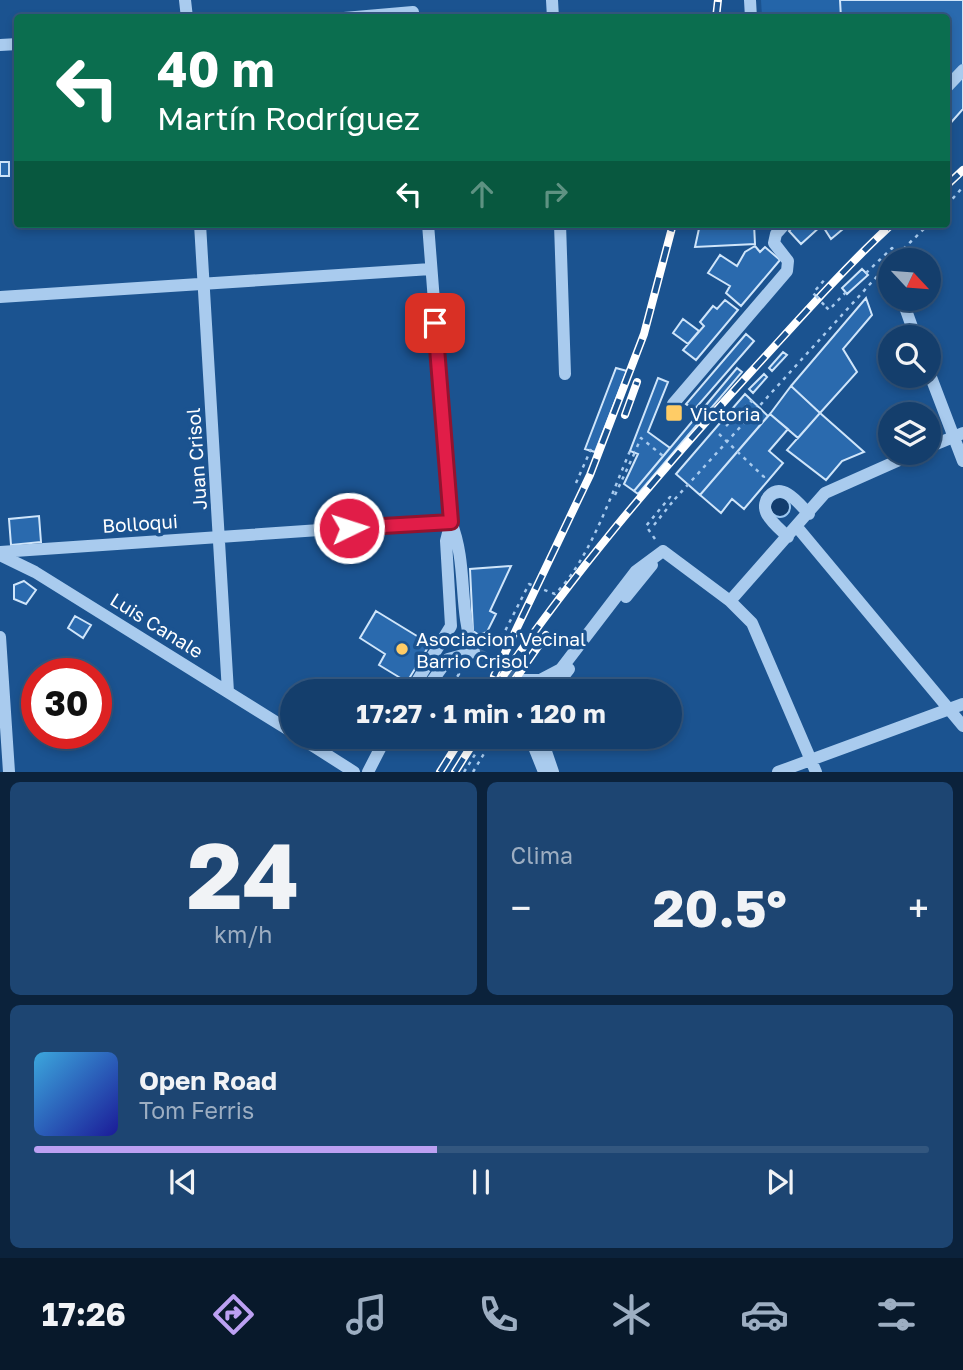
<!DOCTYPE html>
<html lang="es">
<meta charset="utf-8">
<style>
:root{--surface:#143e6c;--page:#1d4572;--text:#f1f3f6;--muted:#9daec2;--line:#33577f;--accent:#bca0f2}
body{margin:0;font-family:"Golos Text",sans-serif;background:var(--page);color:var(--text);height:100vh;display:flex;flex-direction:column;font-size:26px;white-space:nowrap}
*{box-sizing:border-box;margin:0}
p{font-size:23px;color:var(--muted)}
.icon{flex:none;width:38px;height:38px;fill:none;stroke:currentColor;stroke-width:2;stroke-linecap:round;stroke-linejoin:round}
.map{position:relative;height:772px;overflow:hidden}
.side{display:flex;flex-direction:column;gap:10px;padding:10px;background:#0b223b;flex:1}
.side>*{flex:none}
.banner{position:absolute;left:14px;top:14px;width:936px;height:214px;border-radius:7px;box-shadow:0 4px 10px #0003,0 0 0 2px var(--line);background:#0b6e4f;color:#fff;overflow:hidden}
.needle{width:46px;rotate:116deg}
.controls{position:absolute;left:878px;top:248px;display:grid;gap:14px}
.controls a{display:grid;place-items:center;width:63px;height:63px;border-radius:50%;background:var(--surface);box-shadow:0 4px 10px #0003,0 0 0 2px var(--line);font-size:35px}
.speed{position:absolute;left:21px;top:658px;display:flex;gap:14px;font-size:35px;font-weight:700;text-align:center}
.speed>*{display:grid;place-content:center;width:91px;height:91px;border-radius:50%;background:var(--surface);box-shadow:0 4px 10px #0003,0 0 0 2px var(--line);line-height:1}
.speed .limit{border:10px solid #d22;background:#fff;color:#111}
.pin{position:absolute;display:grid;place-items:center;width:60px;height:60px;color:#fff;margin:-30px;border-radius:14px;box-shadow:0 4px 10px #0006}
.me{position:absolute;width:77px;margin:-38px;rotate:86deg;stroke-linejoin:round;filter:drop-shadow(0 0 5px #0008)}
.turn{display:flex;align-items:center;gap:24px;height:147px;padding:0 28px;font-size:32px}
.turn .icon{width:91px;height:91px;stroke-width:2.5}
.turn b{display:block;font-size:49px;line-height:60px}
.lanes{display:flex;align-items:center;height:66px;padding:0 28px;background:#0003;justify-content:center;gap:35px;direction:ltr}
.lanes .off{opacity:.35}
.big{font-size:52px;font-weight:700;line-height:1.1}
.side .widget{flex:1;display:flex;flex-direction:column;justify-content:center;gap:10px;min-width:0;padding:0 24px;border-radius:10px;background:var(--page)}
.side .dial{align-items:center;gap:0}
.dial b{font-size:91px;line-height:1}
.song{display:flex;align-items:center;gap:21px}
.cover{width:84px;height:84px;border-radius:10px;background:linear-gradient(135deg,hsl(200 70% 55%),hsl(240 70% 35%))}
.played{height:7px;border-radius:4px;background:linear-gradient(90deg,var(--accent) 45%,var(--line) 45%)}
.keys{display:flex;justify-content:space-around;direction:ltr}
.heat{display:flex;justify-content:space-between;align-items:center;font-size:38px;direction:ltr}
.side .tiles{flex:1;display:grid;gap:10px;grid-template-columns:1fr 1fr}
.widget:last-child{grid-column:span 2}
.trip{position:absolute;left:280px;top:679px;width:402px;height:70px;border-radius:35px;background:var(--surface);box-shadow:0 4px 10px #0003,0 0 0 2px var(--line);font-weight:700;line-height:70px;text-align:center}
.tabs{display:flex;height:112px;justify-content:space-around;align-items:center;background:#08192b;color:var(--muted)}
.tabs .icon{width:49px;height:49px}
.tabs .on{color:var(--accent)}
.tabs b{font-size:32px;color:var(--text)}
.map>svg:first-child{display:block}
</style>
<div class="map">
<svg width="963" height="772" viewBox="0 0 963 772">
<rect width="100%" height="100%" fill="#1b5390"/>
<path fill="#2465a9" d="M761 0H963V109L947 127V18L762 17Z"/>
<path fill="#123d6e" stroke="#9cc7f0" stroke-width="2" d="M770 507a10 10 0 1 1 20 0a10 10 0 1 1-20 0Z"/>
<path fill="#2a6aae" stroke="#cfe5fa" stroke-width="2" d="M840 0H963V109L947 127V18H841Z
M0 162H9V176H0Z
M700 224H754L755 244 695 247Z
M796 224H849L831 239 822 225 801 244 789 231Z
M755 246 760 252 765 247 780 260 741 306 726 293 730 286 708 273 720 255 737 266 745 252Z
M862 269 868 275 847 294 842 288Z
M866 298 872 315 843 349 857 372 820 413 791 386Z
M725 300 738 310 696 360 683 350 704 326 700 322 713 306 717 309Z
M683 319 699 331 688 344 673 333Z
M746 334 754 341 694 410 686 404Z
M783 352 787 355 772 371 769 368Z
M616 368 627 371 595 452 585 449Z
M737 368 742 372 638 494 634 491Z
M764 374 767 377 753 393 749 389Z
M658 378 668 382 648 432 670 448 634 491 624 484 638 454 630 451Z
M791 386 820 413 798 438 770 414Z
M745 394 768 416 700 495 676 474Z
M820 413 864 452 842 461 826 480 787 450Z
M770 414 788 429 769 451 783 463 744 509 732 499 721 513 700 495Z
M39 516 41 542 11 545 9 519Z
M511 566 490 611 496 614 487 632 479 635 473 631 470 569Z
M24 581 36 590 26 604 14 599V585Z
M376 611 430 644 407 682 379 665 385 654 360 638Z
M75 616 91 625 83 638 68 628Z"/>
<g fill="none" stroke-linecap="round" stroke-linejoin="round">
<path stroke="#3d6da1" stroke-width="12" stroke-dasharray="12 6" stroke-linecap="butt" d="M474 652 522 680"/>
<path stroke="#a9cbee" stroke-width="2.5" stroke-dasharray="3.5 5" stroke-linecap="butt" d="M947 205 963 187
M891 261 929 224
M866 273 892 248 898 254
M816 296 813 293 827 277
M826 307 829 310 846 292
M726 426 751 401 757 406
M719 434 764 477 763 481
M637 447 641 438 663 456
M576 483 591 449
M615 495 635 452
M654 525 674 500
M655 539 646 526 670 497 674 500 891 261
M483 636 503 635 529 584 555 594C589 561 611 495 630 451L635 452
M448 691 459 674 457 672
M413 737H417
M464 772 486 737
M473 772 494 737"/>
<path stroke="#a9cbee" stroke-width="12" d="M185 0 187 18
M552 0 553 18
M750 0 751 18
M344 18 413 12
M0 45 18 44
M947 87 963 70
M200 224 228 692
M560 224 565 374
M0 297 431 269
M902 299 916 338
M929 372 963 461
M673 404 787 271 788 261 774 243 776 234 785 224
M929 447 963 433
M797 527 963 726
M788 537C781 530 769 521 766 512 764 507 765 500 769 496 783 481 800 505 809 514
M663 551 730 601 752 623 816 772
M0 552 451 521
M0 555 35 572 292 732
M626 597 652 565
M730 601 825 493 915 453
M0 637 9 772
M522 680H540L561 669 636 571 663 551
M411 691 451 626 446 541 451 521 428 224
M425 691 448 659 474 652C458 610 468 564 451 522
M552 691 569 669
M299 737 354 772
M530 737 544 772
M541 737 553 772
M368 772 386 737
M778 772 963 704"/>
<defs>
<path id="rail" d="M716 18 718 0
M947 185 963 170
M625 415 637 382
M494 676 590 475 644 334 673 224
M493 691C568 579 658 474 749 374 796 323 841 271 892 224
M507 691 546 635
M440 772 462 737
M455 772 477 737"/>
</defs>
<use href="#rail" stroke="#fff" stroke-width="8"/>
<use href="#rail" stroke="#1b5390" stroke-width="5" stroke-dasharray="16" stroke-linecap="butt"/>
<path stroke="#a9cbee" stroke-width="2.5" stroke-dasharray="3.5 5" stroke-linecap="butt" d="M816 296 826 307"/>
</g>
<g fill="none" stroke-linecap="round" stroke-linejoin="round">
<defs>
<path id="route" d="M349 528 451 522 435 323"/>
</defs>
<use href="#route" stroke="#92132f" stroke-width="18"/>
<use href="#route" stroke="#e11d48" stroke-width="12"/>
</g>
<g fill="#fc6" stroke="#1b5390" stroke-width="2.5">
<rect x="665" y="404" width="18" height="18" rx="3.5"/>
<circle cx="402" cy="649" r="7"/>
</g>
<g text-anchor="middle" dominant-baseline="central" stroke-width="7" stroke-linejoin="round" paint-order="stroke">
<g font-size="19" fill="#fff" stroke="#1b5390" text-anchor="start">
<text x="690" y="413">Victoria</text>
<text x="416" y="638">Asociacion Vecinal<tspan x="416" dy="22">Barrio Crisol</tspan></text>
</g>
<g font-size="19" fill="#fff" stroke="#1b5390">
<text transform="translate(196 459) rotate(-94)">Juan Crisol</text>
<text transform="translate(140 523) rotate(-4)">Bolloqui</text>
<text transform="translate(157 625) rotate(32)">Luis Canale</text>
</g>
</g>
</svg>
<div class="controls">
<a><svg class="needle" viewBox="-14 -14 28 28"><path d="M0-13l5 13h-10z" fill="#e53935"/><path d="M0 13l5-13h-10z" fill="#9daec2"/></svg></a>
<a><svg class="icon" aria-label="search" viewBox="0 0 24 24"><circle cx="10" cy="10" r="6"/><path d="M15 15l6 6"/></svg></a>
<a><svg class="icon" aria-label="layers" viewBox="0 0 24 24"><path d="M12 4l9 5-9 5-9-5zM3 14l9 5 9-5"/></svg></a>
</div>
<div class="speed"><div class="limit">30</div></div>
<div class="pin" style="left:435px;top:323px;background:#d93025"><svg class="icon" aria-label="arrive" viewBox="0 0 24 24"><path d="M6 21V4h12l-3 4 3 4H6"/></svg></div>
<svg class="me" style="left:349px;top:528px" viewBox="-20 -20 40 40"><circle r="17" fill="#e11d48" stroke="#fff" stroke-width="3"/><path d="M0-11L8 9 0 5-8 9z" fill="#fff"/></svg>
<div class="trip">17:27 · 1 min · 120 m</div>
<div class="banner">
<div class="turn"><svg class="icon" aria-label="left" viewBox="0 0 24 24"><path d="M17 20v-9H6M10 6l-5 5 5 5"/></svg><div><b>40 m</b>Martín Rodríguez</div></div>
<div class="lanes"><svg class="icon" aria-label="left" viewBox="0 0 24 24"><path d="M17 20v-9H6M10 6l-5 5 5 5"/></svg><svg class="icon off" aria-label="ahead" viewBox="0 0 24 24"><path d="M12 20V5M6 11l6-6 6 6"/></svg><svg class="icon off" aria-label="right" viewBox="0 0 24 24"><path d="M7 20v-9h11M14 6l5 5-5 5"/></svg></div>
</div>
</div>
<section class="side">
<div class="tiles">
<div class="widget dial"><b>24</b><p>km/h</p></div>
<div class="widget"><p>Clima</p>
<div class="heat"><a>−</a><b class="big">20.5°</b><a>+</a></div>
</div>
<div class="widget">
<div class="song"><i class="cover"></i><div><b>Open Road</b><p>Tom Ferris</p></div></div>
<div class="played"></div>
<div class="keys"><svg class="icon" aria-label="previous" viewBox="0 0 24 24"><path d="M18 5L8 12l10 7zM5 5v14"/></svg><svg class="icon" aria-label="pause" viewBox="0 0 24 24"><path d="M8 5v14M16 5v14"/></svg><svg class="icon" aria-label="next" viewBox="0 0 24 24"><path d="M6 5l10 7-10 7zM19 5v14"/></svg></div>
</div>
</div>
</section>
<nav class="tabs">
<b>17:26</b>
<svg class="icon on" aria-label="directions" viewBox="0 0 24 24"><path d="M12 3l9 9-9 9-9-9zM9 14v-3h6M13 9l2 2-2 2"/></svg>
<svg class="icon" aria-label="music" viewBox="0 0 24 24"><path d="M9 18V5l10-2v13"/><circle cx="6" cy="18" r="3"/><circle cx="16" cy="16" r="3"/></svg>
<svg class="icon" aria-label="phone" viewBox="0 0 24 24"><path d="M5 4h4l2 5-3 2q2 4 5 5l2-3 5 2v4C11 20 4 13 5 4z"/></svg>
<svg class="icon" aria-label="climate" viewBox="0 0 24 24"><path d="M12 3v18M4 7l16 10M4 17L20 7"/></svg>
<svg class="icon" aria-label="car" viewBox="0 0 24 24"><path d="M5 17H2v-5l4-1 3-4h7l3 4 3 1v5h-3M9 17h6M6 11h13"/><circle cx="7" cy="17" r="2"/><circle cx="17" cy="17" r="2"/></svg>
<svg class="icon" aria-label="filters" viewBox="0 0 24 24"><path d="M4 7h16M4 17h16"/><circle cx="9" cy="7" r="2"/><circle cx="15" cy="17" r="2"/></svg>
</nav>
